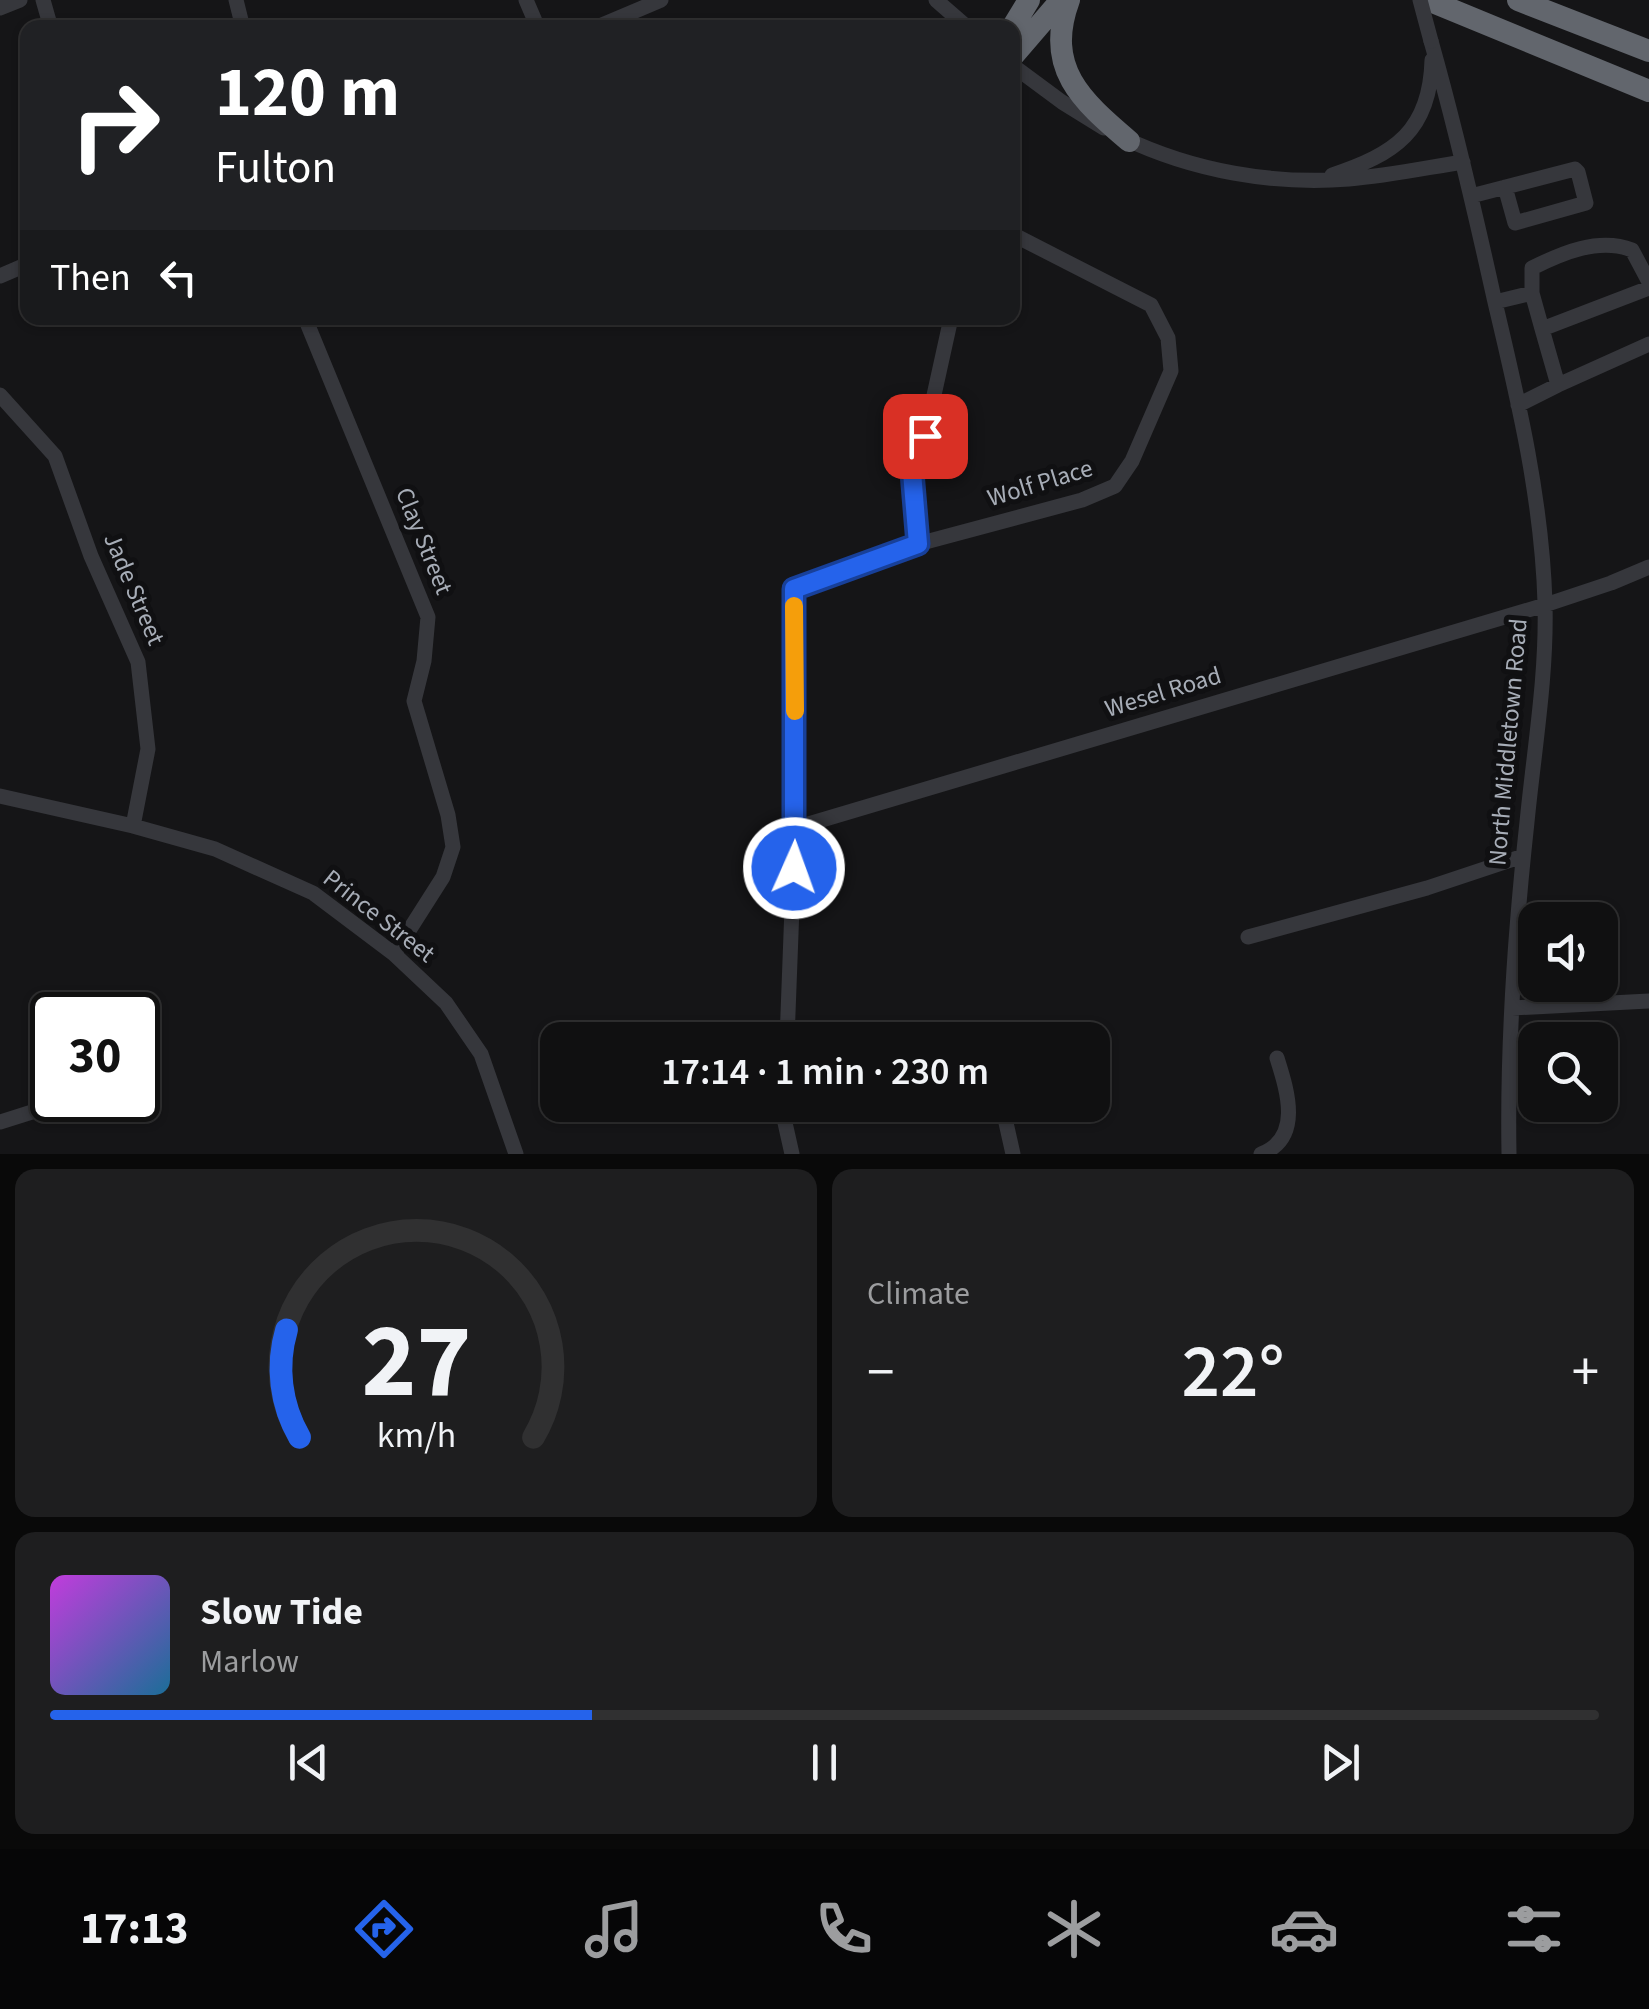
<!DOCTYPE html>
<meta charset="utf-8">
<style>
:root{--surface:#101011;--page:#1e1e1f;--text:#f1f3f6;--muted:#9c9d9f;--line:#303031;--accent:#2563eb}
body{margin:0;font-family:"Source Sans 3",sans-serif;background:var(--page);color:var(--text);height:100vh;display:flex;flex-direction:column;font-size:38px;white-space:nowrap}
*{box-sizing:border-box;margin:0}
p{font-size:32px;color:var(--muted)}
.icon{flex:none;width:55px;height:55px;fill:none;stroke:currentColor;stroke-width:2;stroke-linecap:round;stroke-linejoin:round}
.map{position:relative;height:1154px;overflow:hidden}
.side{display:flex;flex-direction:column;gap:15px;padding:15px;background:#090909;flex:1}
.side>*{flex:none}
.top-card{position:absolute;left:20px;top:20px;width:1000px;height:305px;border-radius:20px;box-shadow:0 2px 8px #0004,0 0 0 2px var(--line);background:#202124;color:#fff;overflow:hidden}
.fabs{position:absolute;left:1518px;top:902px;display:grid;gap:20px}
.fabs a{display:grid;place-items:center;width:100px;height:100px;border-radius:20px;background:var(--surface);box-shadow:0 2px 8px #0004,0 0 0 2px var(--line);font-size:50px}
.speed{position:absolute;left:30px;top:992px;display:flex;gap:20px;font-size:50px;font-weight:700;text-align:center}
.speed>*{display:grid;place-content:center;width:130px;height:130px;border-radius:50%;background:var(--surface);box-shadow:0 2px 8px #0004,0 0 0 2px var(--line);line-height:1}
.speed .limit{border:5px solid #111;border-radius:15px;background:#fff;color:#111}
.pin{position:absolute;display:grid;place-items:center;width:85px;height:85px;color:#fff;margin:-42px;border-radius:20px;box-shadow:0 5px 15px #0006}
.me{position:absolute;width:110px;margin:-55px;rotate:2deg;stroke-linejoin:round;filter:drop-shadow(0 0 8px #0008)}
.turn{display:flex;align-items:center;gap:35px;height:210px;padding:0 30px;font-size:45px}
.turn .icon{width:130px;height:130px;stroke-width:2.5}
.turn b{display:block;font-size:70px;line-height:85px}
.then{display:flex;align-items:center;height:95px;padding:0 30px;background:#0003;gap:20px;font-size:38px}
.big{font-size:75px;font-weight:600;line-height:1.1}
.side .card{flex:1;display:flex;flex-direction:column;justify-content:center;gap:15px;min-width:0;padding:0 35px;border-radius:20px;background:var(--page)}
.side .dial{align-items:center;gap:0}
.dial svg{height:260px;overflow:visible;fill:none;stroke:var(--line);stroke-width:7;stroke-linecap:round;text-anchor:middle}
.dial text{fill:var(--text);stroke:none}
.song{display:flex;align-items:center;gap:30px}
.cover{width:120px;height:120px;border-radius:15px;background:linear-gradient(135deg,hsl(290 70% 55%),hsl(200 70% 35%))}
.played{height:10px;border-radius:5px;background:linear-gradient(90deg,var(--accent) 35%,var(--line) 35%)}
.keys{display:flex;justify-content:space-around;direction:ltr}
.heat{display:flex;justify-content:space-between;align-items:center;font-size:55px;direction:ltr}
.side .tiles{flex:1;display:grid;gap:15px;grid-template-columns:1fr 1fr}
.card:last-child{grid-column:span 2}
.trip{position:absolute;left:540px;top:1022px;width:570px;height:100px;border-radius:20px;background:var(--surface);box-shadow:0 2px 8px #0004,0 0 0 2px var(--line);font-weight:600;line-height:100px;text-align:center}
.tabs{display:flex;height:160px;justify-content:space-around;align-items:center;background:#060607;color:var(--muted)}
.tabs .icon{width:70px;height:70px}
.tabs .current{color:var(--accent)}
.tabs b{font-size:45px;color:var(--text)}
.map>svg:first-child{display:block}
</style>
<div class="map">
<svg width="1649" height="1154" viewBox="0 0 1649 1154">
<rect width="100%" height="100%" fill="#151517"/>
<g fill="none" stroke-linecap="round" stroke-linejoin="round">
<path stroke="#36373c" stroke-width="15" d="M43 0 51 28
M236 0 243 28
M526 0 538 28
M936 0 968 28
M0 8 20 0
M595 28 661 0
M1431 41C1455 126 1475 212 1494 298 1518 399 1542 499 1545 603 1547 676 1534 750 1527 822 1515 932 1507 1043 1509 1154
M1012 65 1062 102 1104 128
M1124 138C1193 171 1273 185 1349 179 1387 176 1425 168 1463 162
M1332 175C1395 154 1430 131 1432 60
M1471 196 1575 169 1578 172 1586 203 1515 223 1505 187
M0 276 28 264
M1495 302 1532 293
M305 318 428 617 424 661 414 701 448 815 453 847 443 877 394 954
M951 318 925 436 912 472 918 544 1082 500 1115 486 1132 461 1171 371 1168 338 1151 305 1012 234
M1542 329 1532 293V268C1562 253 1599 237 1632 250L1649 282
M1558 385 1542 329 1649 288
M0 395 55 456 91 556 138 662 148 749 133 826
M1518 405 1558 385 1649 344
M0 796 133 826 215 849 313 893 394 954 446 1003 481 1054 516 1154
M795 828 1545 605 1611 583 1649 567
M1248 937 1427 888 1523 856
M1512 1008 1649 1001
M787 1040 795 828 794 589 918 544
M781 1105 792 1154
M1002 1105 1013 1154
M0 1122 70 1100
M1261 1154C1303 1138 1287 1090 1277 1058"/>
<path stroke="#62666d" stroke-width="22" d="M1069 0C1044 68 1081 100 1129 141
M1428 0 1649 91
M1518 0 1649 51
M1012 28 1029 0
M1012 57 1061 0"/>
<path stroke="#36373c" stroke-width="15" d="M1420 0 1431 41"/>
</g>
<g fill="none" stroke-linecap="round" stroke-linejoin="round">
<defs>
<path id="route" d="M794 868V589L918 544 912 472 925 436"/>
</defs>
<use href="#route" stroke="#184099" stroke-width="25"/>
<use href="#route" stroke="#2563eb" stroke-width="18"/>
<path stroke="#f59e0b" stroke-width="18" d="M794 606 795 711"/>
</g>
<g text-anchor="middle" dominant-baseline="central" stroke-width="10" stroke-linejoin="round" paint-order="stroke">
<g font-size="25" fill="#a7adb7" stroke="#101012">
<text transform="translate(1040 483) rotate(-17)">Wolf Place</text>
<text transform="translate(424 541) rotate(68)">Clay Street</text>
<text transform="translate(134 589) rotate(67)">Jade Street</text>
<text transform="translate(1163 692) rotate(-17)">Wesel Road</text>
<text transform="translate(1508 742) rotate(-85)">North Middletown Road</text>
<text transform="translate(379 916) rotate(38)">Prince Street</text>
</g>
</g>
</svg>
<div class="fabs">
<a><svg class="icon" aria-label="sound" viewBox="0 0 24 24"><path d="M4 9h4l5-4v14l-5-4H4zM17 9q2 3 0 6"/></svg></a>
<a><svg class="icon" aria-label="search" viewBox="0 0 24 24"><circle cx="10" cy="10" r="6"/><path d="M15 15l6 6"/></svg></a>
</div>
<div class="speed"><div class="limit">30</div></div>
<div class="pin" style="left:925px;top:436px;background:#d93025"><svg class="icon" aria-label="arrive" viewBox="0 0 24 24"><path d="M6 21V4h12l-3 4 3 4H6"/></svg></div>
<svg class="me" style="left:794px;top:868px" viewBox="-20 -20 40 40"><circle r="17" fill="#2563eb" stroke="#fff" stroke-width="3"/><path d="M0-11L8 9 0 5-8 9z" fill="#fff"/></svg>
<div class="trip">17:14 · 1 min · 230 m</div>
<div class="top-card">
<div class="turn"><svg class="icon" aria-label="right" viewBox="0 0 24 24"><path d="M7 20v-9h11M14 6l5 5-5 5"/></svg><div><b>120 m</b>Fulton</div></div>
<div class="then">Then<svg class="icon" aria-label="left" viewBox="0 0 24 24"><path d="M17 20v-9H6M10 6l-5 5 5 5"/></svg></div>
</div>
</div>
<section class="side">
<div class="tiles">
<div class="card dial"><svg viewBox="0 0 100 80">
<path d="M14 69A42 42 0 1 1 86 69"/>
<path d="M14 69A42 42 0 0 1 10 36" stroke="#2563eb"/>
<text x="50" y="56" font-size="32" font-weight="700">27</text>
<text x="50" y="72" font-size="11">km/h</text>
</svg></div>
<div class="card"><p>Climate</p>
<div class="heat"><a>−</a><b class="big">22°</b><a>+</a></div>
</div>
<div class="card">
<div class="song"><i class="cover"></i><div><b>Slow Tide</b><p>Marlow</p></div></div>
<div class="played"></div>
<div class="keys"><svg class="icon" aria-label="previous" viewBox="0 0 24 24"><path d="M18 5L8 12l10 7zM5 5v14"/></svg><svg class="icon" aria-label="pause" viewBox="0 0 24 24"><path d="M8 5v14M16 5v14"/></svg><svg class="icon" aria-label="next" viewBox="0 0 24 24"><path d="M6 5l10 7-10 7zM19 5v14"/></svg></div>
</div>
</div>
</section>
<nav class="tabs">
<b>17:13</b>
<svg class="icon current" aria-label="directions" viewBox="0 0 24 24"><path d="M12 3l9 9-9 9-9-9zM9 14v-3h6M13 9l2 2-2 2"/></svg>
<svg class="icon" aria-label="music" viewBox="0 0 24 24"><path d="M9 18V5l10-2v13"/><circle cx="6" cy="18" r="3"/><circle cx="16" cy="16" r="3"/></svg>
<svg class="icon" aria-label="phone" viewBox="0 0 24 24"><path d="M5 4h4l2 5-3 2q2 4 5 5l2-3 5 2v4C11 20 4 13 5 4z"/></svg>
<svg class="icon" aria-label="climate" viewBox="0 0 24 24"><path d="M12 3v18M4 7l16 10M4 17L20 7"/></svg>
<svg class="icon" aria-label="car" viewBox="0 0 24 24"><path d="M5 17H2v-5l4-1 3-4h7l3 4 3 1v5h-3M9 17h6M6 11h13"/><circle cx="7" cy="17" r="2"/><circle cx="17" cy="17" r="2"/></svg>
<svg class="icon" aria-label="filters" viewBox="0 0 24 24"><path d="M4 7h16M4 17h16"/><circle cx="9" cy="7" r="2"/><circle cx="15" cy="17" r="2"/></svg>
</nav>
